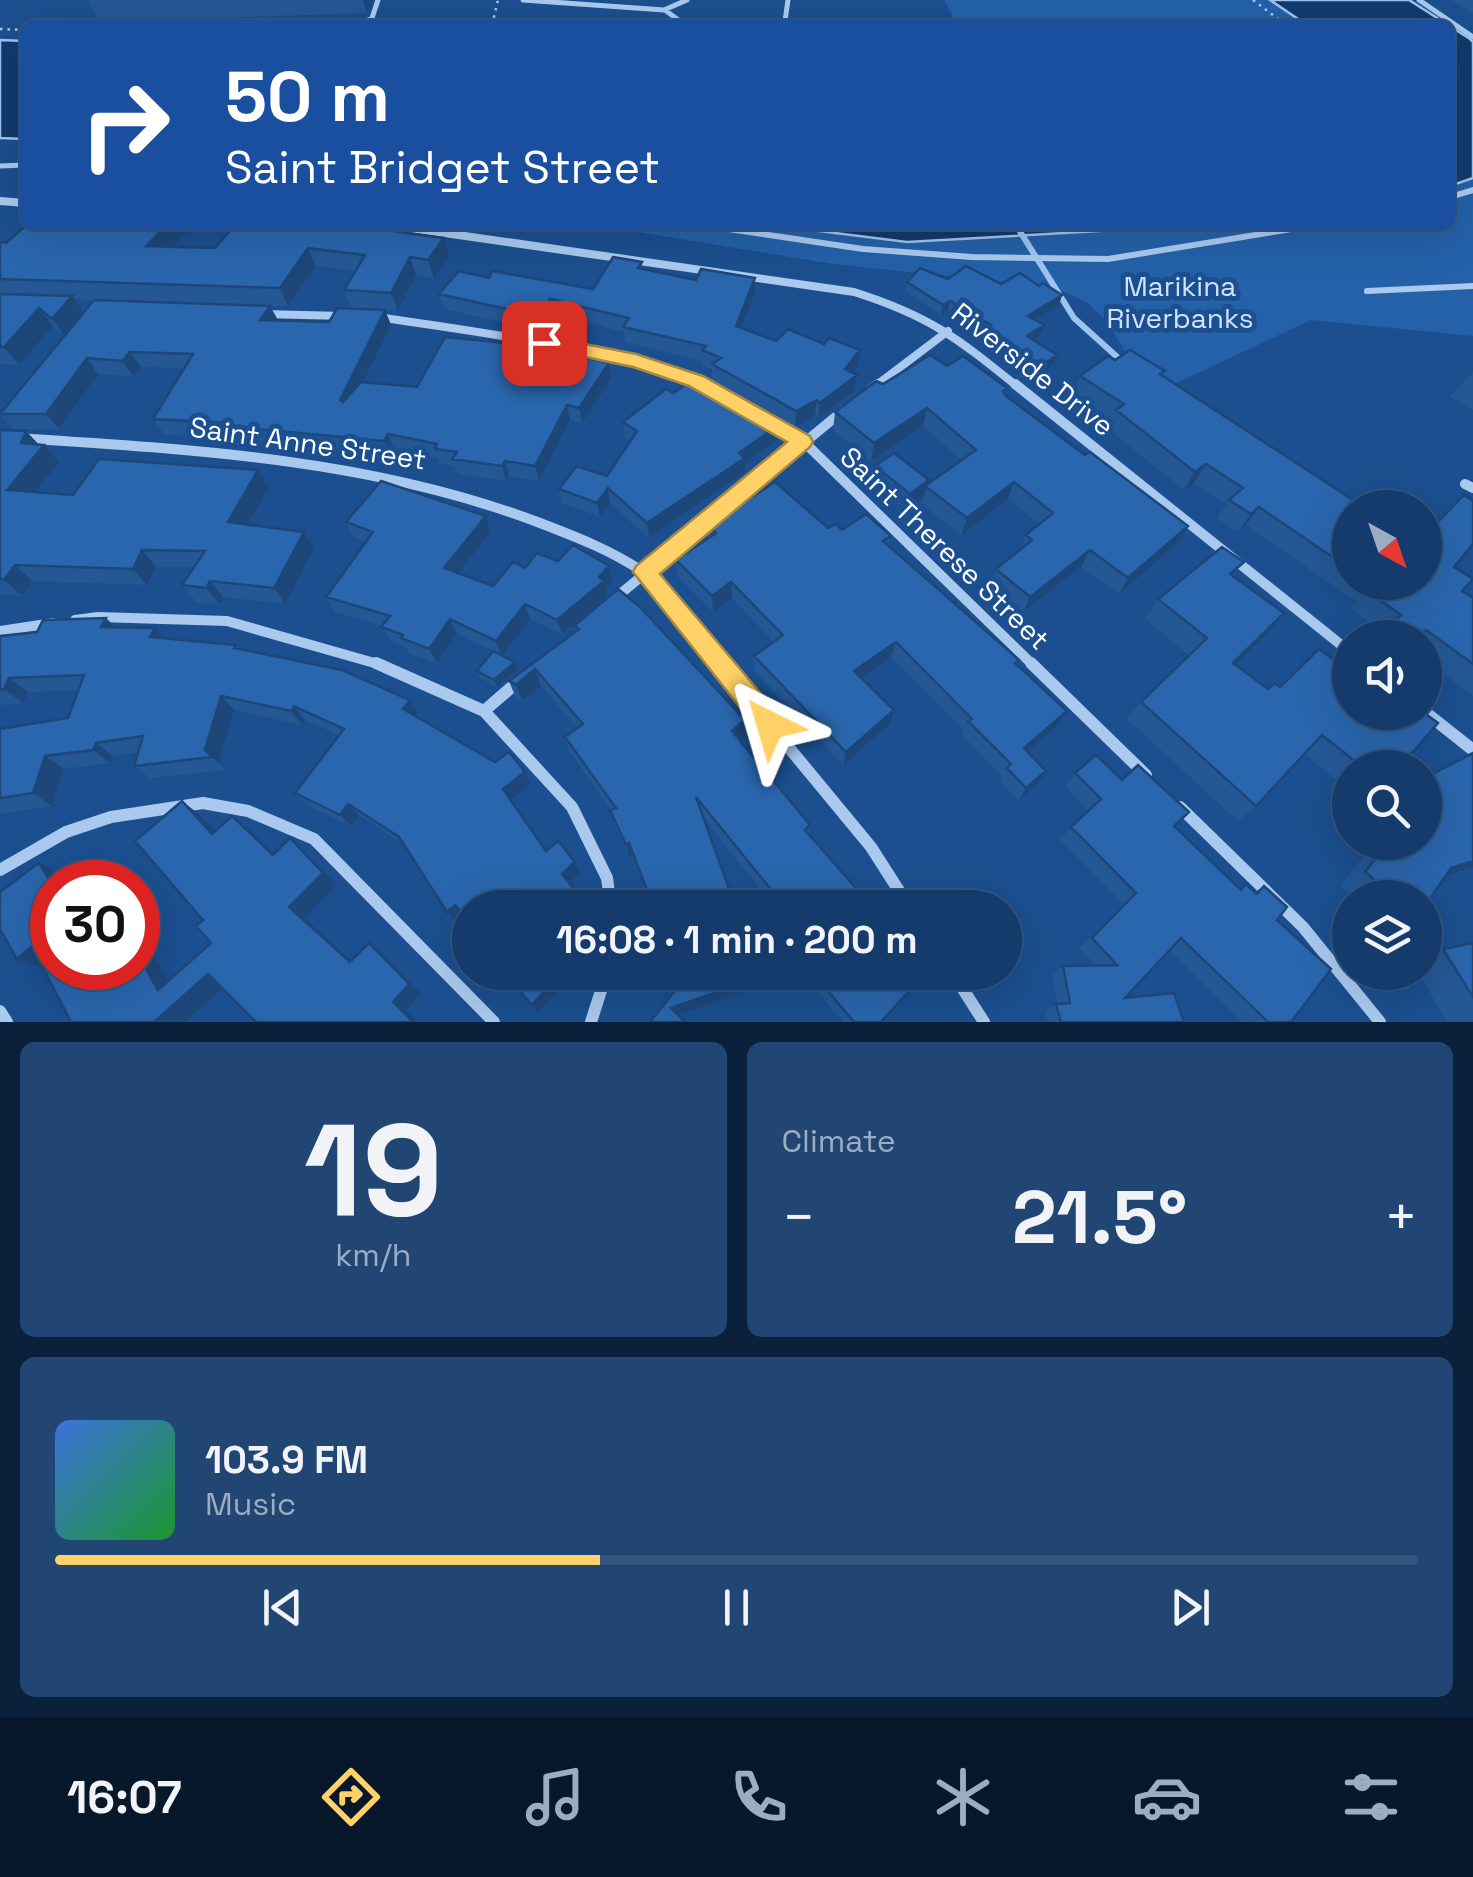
<!DOCTYPE html>
<meta charset="utf-8">
<style>
:root{--surface:#143b6b;--page:#214673;--text:#f1f3f6;--muted:#9dadc1;--line:#33557e;--accent:#ffd166}
body{margin:0;font-family:"Space Grotesk",sans-serif;background:var(--page);color:var(--text);height:100vh;display:flex;flex-direction:column;font-size:38px;white-space:nowrap}
*{box-sizing:border-box;margin:0}
p{font-size:32px;color:var(--muted)}
.icon{flex:none;width:55px;height:55px;fill:none;stroke:currentColor;stroke-width:2;stroke-linecap:round;stroke-linejoin:round}
.map{position:relative;height:1022px;overflow:hidden}
.details{display:flex;flex-direction:column;gap:20px;padding:20px;background:#0b203b;flex:1}
.details>*{flex:none}
.hud{position:absolute;left:20px;top:20px;width:1435px;height:210px;border-radius:15px;box-shadow:0 10px 40px #0002,0 0 0 2px var(--line);background:#1a4fa0;color:#fff;overflow:hidden}
.needle{width:65px;rotate:140deg}
.controls{position:absolute;left:1332px;top:490px;display:grid;gap:20px}
.controls a{display:grid;place-items:center;width:110px;height:110px;border-radius:50%;background:var(--surface);box-shadow:0 10px 40px #0002,0 0 0 2px var(--line);font-size:50px}
.speed{position:absolute;left:30px;top:860px;display:flex;gap:20px;font-size:50px;font-weight:700;text-align:center}
.speed>*{display:grid;place-content:center;width:130px;height:130px;border-radius:50%;background:var(--surface);box-shadow:0 10px 40px #0002,0 0 0 2px var(--line);line-height:1}
.speed .limit{border:15px solid #d22;background:#fff;color:#111}
.pin{position:absolute;display:grid;place-items:center;width:85px;height:85px;color:#fff;margin:-42px;border-radius:20px;box-shadow:0 5px 15px #0006}
.me{position:absolute;width:110px;margin:-55px;rotate:320deg;stroke-linejoin:round;filter:drop-shadow(0 0 8px #0008)}
.turn{display:flex;align-items:center;gap:35px;height:210px;padding:0 40px;font-size:45px}
.turn .icon{width:130px;height:130px;stroke-width:2.5}
.turn b{display:block;font-size:70px;line-height:85px}
.big{font-size:75px;font-weight:800;line-height:1.1}
.details .tile{flex:1;display:flex;flex-direction:column;justify-content:center;gap:15px;min-width:0;padding:0 35px;border-radius:15px;background:var(--page)}
.details .dial{align-items:center;gap:0}
.dial b{font-size:130px;line-height:1}
.song{display:flex;align-items:center;gap:30px}
.cover{width:120px;height:120px;border-radius:15px;background:linear-gradient(135deg,hsl(220 70% 55%),hsl(130 70% 35%))}
.played{height:10px;border-radius:5px;background:linear-gradient(90deg,var(--accent) 40%,var(--line) 40%)}
.keys{display:flex;justify-content:space-around;direction:ltr}
.heat{display:flex;justify-content:space-between;align-items:center;font-size:55px;direction:ltr}
.details .tiles{flex:1;display:grid;gap:20px;grid-template-columns:1fr 1fr}
.tile:last-child{grid-column:span 2}
.trip{position:absolute;left:452px;top:890px;width:570px;height:100px;border-radius:50px;background:var(--surface);box-shadow:0 10px 40px #0002,0 0 0 2px var(--line);font-weight:800;line-height:100px;text-align:center}
.tabs{display:flex;height:160px;justify-content:space-around;align-items:center;background:#08182b;color:var(--muted)}
.tabs .icon{width:70px;height:70px}
.tabs .current{color:var(--accent)}
.tabs b{font-size:45px;color:var(--text)}
.map>svg:first-child{display:block}
</style>
<div class="map">
<svg width="1473" height="1022" viewBox="0 0 1473 1022">
<rect width="100%" height="100%" fill="#1b4f8f"/>
<path fill="#2461a8" d="M944 0H1270L1307 25H957Z
M1473 178V336L1311 320 1164 389 1132 363 1108 323 1088 303 1054 287 833 264 596 225H771L907 242 1205 225H1450V186Z"/>
<path fill="#123a6d" stroke="#9cc4f0" stroke-width="2.5" d="M1270 0H1409L1470 39 1473 42V178L1450 186V25H1307Z
M0 40 25 41V139L0 138Z
M771 225H1205L907 242Z"/>
<g fill="none" stroke-linecap="round" stroke-linejoin="round">
<path stroke="#9cc4f0" stroke-width="6" d="M1016 225 1074 318 1125 364"/>
<path stroke="#a9c9ee" stroke-width="2.5" stroke-dasharray="2.5 5" stroke-linecap="butt" d="M1253 0 1286 25
M492 25 498 0
M0 29 25 30"/>
<path stroke="#a9c9ee" stroke-width="5" d="M523 0 664 10 687 0
M665 10 685 25
M193 24 207 25
M360 25 372 18 378 0
M772 25 785 21 788 0"/>
<path stroke="#a9c9ee" stroke-width="5" d="M1419 0 1473 37
M0 166 25 165"/>
<path stroke="#a9c9ee" stroke-width="6" d="M1450 197 1473 190
M702 225 863 249 972 257 1108 259 1316 225
M1367 291 1473 286"/>
<path stroke="#a9c9ee" stroke-width="8" d="M0 201 25 203
M389 225 854 292C930 316 957 338 1018 387
M262 314 345 316
M377 317C487 333 597 347 702 384
M874 387 948 331"/>
<path stroke="#a9c9ee" stroke-width="10" d="M1015 384 1350 652
M869 391 878 384
M769 422 803 441 1034 666
M0 437C183 449 367 457 540 523 574 536 613 551 643 572 667 589 701 641 721 666
M1465 484 1473 488
M614 599 844 410
M75 620 98 617 227 621 385 666
M0 631 53 623"/>
<path stroke="#a9c9ee" stroke-width="12" d="M376 663 484 711 572 807 607 878 611 908
M719 663 871 847 910 908
M1031 663 1146 775
M484 711 521 679
M1425 712 1473 750
M1180 807 1303 927 1380 1022
M0 870 66 832 111 817 203 803 248 811 314 839 494 1022
M952 972 984 1022
M0 1011 7 1022
M591 1022 607 972"/>
</g>
<path fill="#245895" fill-rule="evenodd" d="M88 0H373L367 13 100 22Z
M1452 0H1473V14Z
M27 225H190L192 228 174 247 215 248 274 225 275 227 449 256 434 278 416 275 398 311H385L391 325 363 382 417 387 611 379 582 423 570 420 539 481 509 476 506 481 458 474 454 466 440 464 438 458 394 449 391 456 235 441 233 437 164 434 153 419 184 368 141 367 133 376 98 374 59 429H13L0 415 64 336 53 326 19 365 0 364V242L6 243ZM316 266 355 271 344 290 352 308 329 322 278 320 270 306H288ZM74 299 94 300 84 312Z
M642 262V269L696 280 755 278V293L741 328 776 341 858 366 852 373 857 375 855 390 818 418 815 415 795 427 712 380V369L703 366 702 361 625 342 624 332 553 314 542 331 444 309 439 294 489 278 593 289Z
M948 279 1039 286 1062 295 1059 305 1035 320 1040 335 1033 340 1057 355 1053 365 1035 377 984 342 986 334 948 310 941 315 906 292 907 282Z
M1115 360 1165 371 1162 376 1350 508V582H1425L1454 567 1462 591 1473 598V696L1425 660V638H1377L1383 632 1350 609 1357 602 1246 525 1238 532 1217 518 1227 504 1194 483 1184 490 1107 428 1111 420 1073 395 1080 376Z
M947 366 1007 388 1005 395 1178 542 1119 594 1081 567 1023 612 989 585 996 569 1020 550 1026 535 1039 524 1008 499 961 535 921 503 923 498 906 510 872 483 875 466 929 480 928 484 962 460 923 426 871 461 833 430 835 412 883 384Z
M1473 372V410L1450 397Z
M674 393 780 438 745 463V472L649 538 610 503 600 517 562 503 559 489 607 476 631 441 625 437 623 422Z
M0 430 26 431 38 444 44 445 59 462 36 492 73 495 258 470 269 488 247 525 304 532 314 549 285 604 223 597 219 604 196 602 182 585 194 567H156L147 585 32 581 22 596 0 594Z
M486 516 491 532 458 573 493 586 525 568 558 561 612 581 606 588 607 596 562 634 530 619 502 655 518 669 497 687 480 678 477 671 493 651 457 634 437 663 409 653 406 647 390 641 382 626 335 612 326 597 365 542 354 538 346 522Z
M708 525 828 528 891 536 888 546 1019 660 1017 664 1058 725 1027 751 1046 771 1038 784 1018 801 999 781 1002 776 962 735 964 731 891 657 862 678 890 724 843 765 754 671V656L774 642 732 598 713 612 677 576 676 560 708 538Z
M1233 576 1267 633 1235 664 1268 689 1399 768H1350V787L1338 776 1335 779 1305 754 1256 806 1238 821 1127 719 1141 702 1189 655 1145 619 1158 599Z
M106 618 115 627 155 628 165 638 236 645 239 649 410 700 418 713 416 717 530 785 510 800 546 851 575 862 580 873 569 883 579 899 572 905 463 915 456 922 447 912 405 845 359 815 351 826 307 805 295 793 339 735 305 720 302 725 234 710 219 762 226 770 150 778 134 766 138 752 113 756 110 763 64 769 52 806 0 814V729L68 718 79 690 28 692 23 703 0 705V636L37 632Z
M574 626 745 720V736L740 740 810 825 809 834 862 895 860 899 868 908H776L705 820 736 908H666L665 904 657 908H653L632 856 630 858 614 824 610 810H611L570 752 565 737 578 728 541 686 522 701 516 698 509 681 575 632Z
M1473 753V867L1446 875 1425 898H1355L1341 886 1374 842H1425Z
M1075 773 1122 780 1174 826 1240 888 1246 884 1255 892 1264 886 1277 920 1291 1022H1242L1169 950 1125 998 1184 1022H1048L1045 1012 1057 1004 1052 975 1063 966H1096L1080 948 1123 904 1060 840 1071 827 1089 810 1065 787Z
M1473 943V1022H1447L1418 972H1425V957L1443 949Z
M807 972H927L883 1022H843L806 978Z"/>
<path fill="#1d4779" d="M363 0H373L367 13Z
M167 225H190L192 228 157 263 146 246Z
M444 238 449 256 434 278 428 260Z
M308 248 316 266 288 306 280 288Z
M410 257 416 275 398 311 391 293Z
M755 278V293L736 341V326Z
M1062 295 1059 305 1025 326 1028 316Z
M72 296 85 314 65 337 52 319Z
M550 299 553 314 542 331 539 316Z
M950 301 948 310 941 315 943 305Z
M270 306 278 321 260 320Z
M39 308 53 326 19 365 4 347Z
M385 310 391 325 347 415 340 400Z
M1044 325 1040 335 1024 346 1027 336Z
M860 350 858 366 843 385 845 369Z
M130 352 141 367 133 376 122 361Z
M1057 355 1053 365 1035 377 1039 367Z
M87 358 98 374 59 429 46 414Z
M609 363 611 379 582 423 579 408Z
M857 375 855 390 818 418 820 403Z
M817 400 815 415 795 427 796 411Z
M567 405 570 420 539 481 535 466Z
M927 408 923 426 871 461 874 443Z
M781 423 780 438 745 463V472L649 538 647 523Z
M26 431 42 448 44 445 59 462 24 507 7 490 21 443Z
M388 434 394 449 391 456 384 441Z
M505 461 509 476 506 481 502 466Z
M1206 464 1194 483 1184 490 1195 472Z
M258 470 269 488 239 539 228 522Z
M929 480 923 498 906 510 910 494Z
M1014 482 1008 499 961 535 967 518Z
M608 488 610 503 600 517 597 503Z
M1259 507 1246 525 1238 532 1251 514Z
M486 516 491 532 450 583 444 568Z
M1188 526 1178 542 1119 594 1128 578Z
M304 532 314 549 285 604 274 588Z
M142 550 156 567 147 585 133 569Z
M1090 550 1081 567 1023 612 1030 597Z
M15 565 32 581 22 596 4 580Z
M609 566 612 581 606 588 607 596 562 634 557 620Z
M210 581 223 597 219 604 206 588Z
M731 582 732 598 713 612 712 596Z
M525 604 530 619 502 656 496 641Z
M1284 613 1267 633 1217 682 1233 663Z
M106 618 121 633 101 627Z
M450 619 457 634 437 663 429 649Z
M155 628 169 643 150 637Z
M896 642 891 657 851 686 854 671Z
M515 662 518 669 497 687 494 680Z
M535 669 541 686 522 701 516 685Z
M9 678 28 692 23 703 4 689Z
M221 696 234 710 219 762 226 770 205 750Z
M410 700 418 713 411 723 403 709Z
M294 706 305 720 302 725 291 711Z
M894 710 890 724 843 765 846 752Z
M1067 711 1058 725 1016 761 1024 748Z
M745 720V736L732 746V731Z
M96 743 113 756 110 763 93 750Z
M45 756 64 769 52 806 33 793Z
M1046 771 1038 784 1018 801 1026 788Z
M525 772 530 785 509 801 503 789Z
M182 801 200 815 230 847 212 834Z
M348 804 359 815 351 826 340 815Z
M232 816 249 830 288 868 273 855Z
M290 838 337 885 304 918 364 972 350 962 289 907Z
M629 843 632 856 630 858 626 845Z
M1473 861V867L1423 882 1451 868Z
M575 862 580 873 567 885 562 874Z
M39 863 63 875 67 882H52V884Z
M574 889 579 899 570 908 565 898Z
M662 892 665 904 653 908 650 898Z
M455 905 463 915 456 922 447 912Z
M138 929 179 999 158 990 138 955Z
M369 943 382 953 421 994 406 1010 417 1022H413L393 1002Z
M32 946 52 961 43 969 17 959Z
M561 972H574L538 1012 532 1005Z
M926 972 883 1022H881Z
M208 974 228 983 185 1022H154Z
M757 978 756 988 673 1016 671 1008Z"/>
<path fill="#2a66ad" stroke="#1d4779" stroke-width="2.5" d="M27 225H167L146 246 215 248 235 225H261L259 227 355 226 444 238 428 260 410 257 391 293 344 290 365 255 308 248 280 288 0 279V242L6 243Z
M613 257 642 262 638 268 696 280 701 269 755 278 736 326 776 341 788 329 824 344 829 338 860 350 845 369 857 375 820 403 817 400 796 411 712 364 721 358 702 350 706 346 623 327 629 318 550 299 539 316 439 294 459 271 489 278 492 271 593 289Z
M966 266 1001 284 1020 273 1039 286 1043 283 1062 295 1028 316 1044 325 1027 336 1057 355 1039 367 986 332 991 325 950 301 943 305 907 282 920 268 948 279Z
M0 294 72 296 52 319 39 308 4 347H0Z
M94 300 270 306 260 320 329 322 337 308 385 310 340 400 343 402 361 382 417 387 445 337 526 345 609 363 579 408 567 405 535 466 505 461 502 466 452 459 457 452 435 449 437 444 388 434 384 441 225 426 227 423 153 419 193 354 130 352 122 361 87 358 46 414H0Z
M1130 350 1165 371 1160 374 1359 504 1354 508H1350L1349 512 1350 569 1259 507 1251 514 1229 500 1243 488 1206 464 1195 472 1116 410 1124 404 1080 376 1108 356 1115 360Z
M930 355 947 366 963 356 1007 388 1003 391 1006 396 1085 455 1090 452 1188 526 1128 578 1090 550 1030 597 996 569 1032 540 1026 535 1053 513 1014 482 967 518 925 486 976 450 927 408 874 443 835 412 876 381 883 384Z
M696 376 781 423 739 453 745 458 647 523 608 488 597 503 559 489 577 466 607 476 637 431 623 422 666 389 674 393Z
M0 430 26 431 21 443 44 445 7 490 73 495 99 459 258 470 228 522 304 532 274 588 210 581 206 588 182 585 205 551 142 550 133 569 15 565 4 580 0 579Z
M894 453 929 480 910 494 875 466Z
M381 481 486 516 444 568 493 586 513 562 525 568 537 553 558 561 573 545 609 566 599 577 604 581 557 620 525 604 496 641 450 619 429 649 401 638 403 635 381 627 390 616 326 597 373 532 346 522Z
M775 482 828 528 836 524 842 530 866 514 891 536 883 541 1019 660 1015 663 1067 711 1024 748 1046 771 1026 788 1007 768 1011 764 968 721 972 719 896 642 854 671 894 710 846 752 754 656 783 635 731 582 712 596 676 560 716 533 708 525Z
M1464 495 1473 501V544L1454 567 1473 579 1462 591 1473 598V664L1426 630 1419 638H1399L1387 629 1401 615 1367 591 1374 585 1370 582H1425V535Z
M1222 547 1244 562 1230 574 1284 613 1233 663 1268 689 1275 683 1280 687 1319 649 1337 662 1346 653 1350 655V712H1423L1438 723 1399 768H1369L1359 759 1356 762 1322 735 1256 806 1141 702 1207 638 1158 599Z
M618 589 639 606 745 720 732 731 810 825 805 830 862 895 859 898 868 908H786L696 797 736 908H667L662 892 650 898 629 843 626 845 610 810 616 808 565 737 583 724 535 669 516 685 509 681 579 629 574 626Z
M106 618 101 627 155 628 150 637 236 645 234 648 342 670 410 700 403 709 495 762 509 752 525 772 503 789 546 851 558 841 575 862 562 874 574 889 565 898 575 908H470V922L455 905 447 912 399 837 348 804 340 815 295 793 344 729 294 706 291 711 221 696 205 750 212 757 134 766 143 736 96 743 93 750 45 756 33 793 0 798V729L68 718 84 675 9 678 4 689 0 690V636L37 632 43 620Z
M493 651 515 662 494 680 477 671Z
M1473 753V861L1451 868 1425 906V898H1397L1365 872 1388 842H1425V778Z
M1096 755 1122 780 1138 765 1189 812 1174 826 1241 890 1246 884 1257 894 1264 886 1287 907 1277 920 1331 969 1291 1022H1268L1181 938 1125 998 1174 993 1184 1022H1061L1056 1004 1070 1003 1063 966 1117 965 1092 938 1136 893 1071 827 1101 799 1075 773Z
M182 801 212 834 232 816 273 855 290 838 323 873 289 907 350 962 369 943 409 984 393 1002 413 1022H256L208 974 154 1022H71L32 946 17 959 0 929V892L39 863 52 884V968H138V955L158 990 211 943 196 926 203 920 135 841Z
M1473 943V997L1443 949Z
M508 972H561L532 1005 506 975Z
M679 972H755L757 978 671 1008 685 1022H650L682 982Z
M812 972H926L881 1022H854Z"/>
<path fill="#ffd166" stroke="#a68842" stroke-width="2.5" d="M544 336 636 354 703 376 810 436 813 442 810 447 660 574 780 716 784 725 780 734 770 738 761 734 633 572 636 566 787 442 689 386 633 367 537 347 534 343Z"/>
<g text-anchor="middle" dominant-baseline="central" stroke-width="10" stroke-linejoin="round" paint-order="stroke">
<g font-size="28" fill="#cfe3fa" stroke="#1b4f8f">
<text x="1180" y="286">Marikina<tspan x="1180" dy="32">Riverbanks</tspan></text>
</g>
<g font-size="28" fill="#fff" stroke="#1b4f8f">
<text transform="translate(1033 369) rotate(38)">Riverside Drive</text>
<text transform="translate(308 443) rotate(8)">Saint Anne Street</text>
<text transform="translate(945 548) rotate(44)">Saint Therese Street</text>
</g>
</g>
</svg>
<div class="controls">
<a><svg class="needle" viewBox="-14 -14 28 28"><path d="M0-13l5 13h-10z" fill="#e53935"/><path d="M0 13l5-13h-10z" fill="#9dadc1"/></svg></a>
<a><svg class="icon" aria-label="sound" viewBox="0 0 24 24"><path d="M4 9h4l5-4v14l-5-4H4zM17 9q2 3 0 6"/></svg></a>
<a><svg class="icon" aria-label="search" viewBox="0 0 24 24"><circle cx="10" cy="10" r="6"/><path d="M15 15l6 6"/></svg></a>
<a><svg class="icon" aria-label="layers" viewBox="0 0 24 24"><path d="M12 4l9 5-9 5-9-5zM3 14l9 5 9-5"/></svg></a>
</div>
<div class="speed"><div class="limit">30</div></div>
<div class="pin" style="left:544px;top:343px;background:#d93025"><svg class="icon" aria-label="arrive" viewBox="0 0 24 24"><path d="M6 21V4h12l-3 4 3 4H6"/></svg></div>
<svg class="me" style="left:770px;top:725px" viewBox="-20 -20 40 40"><path d="M0-17L14 15 0 8-14 15z" fill="#ffd166" stroke="#fff" stroke-width="4"/></svg>
<div class="trip">16:08 · 1 min · 200 m</div>
<div class="hud">
<div class="turn"><svg class="icon" aria-label="right" viewBox="0 0 24 24"><path d="M7 20v-9h11M14 6l5 5-5 5"/></svg><div><b>50 m</b>Saint Bridget Street</div></div>
</div>
</div>
<section class="details">
<div class="tiles">
<div class="tile dial"><b>19</b><p>km/h</p></div>
<div class="tile"><p>Climate</p>
<div class="heat"><a>−</a><b class="big">21.5°</b><a>+</a></div>
</div>
<div class="tile">
<div class="song"><i class="cover"></i><div><b>103.9 FM</b><p>Music</p></div></div>
<div class="played"></div>
<div class="keys"><svg class="icon" aria-label="previous" viewBox="0 0 24 24"><path d="M18 5L8 12l10 7zM5 5v14"/></svg><svg class="icon" aria-label="pause" viewBox="0 0 24 24"><path d="M8 5v14M16 5v14"/></svg><svg class="icon" aria-label="next" viewBox="0 0 24 24"><path d="M6 5l10 7-10 7zM19 5v14"/></svg></div>
</div>
</div>
</section>
<nav class="tabs">
<b>16:07</b>
<svg class="icon current" aria-label="directions" viewBox="0 0 24 24"><path d="M12 3l9 9-9 9-9-9zM9 14v-3h6M13 9l2 2-2 2"/></svg>
<svg class="icon" aria-label="music" viewBox="0 0 24 24"><path d="M9 18V5l10-2v13"/><circle cx="6" cy="18" r="3"/><circle cx="16" cy="16" r="3"/></svg>
<svg class="icon" aria-label="phone" viewBox="0 0 24 24"><path d="M5 4h4l2 5-3 2q2 4 5 5l2-3 5 2v4C11 20 4 13 5 4z"/></svg>
<svg class="icon" aria-label="climate" viewBox="0 0 24 24"><path d="M12 3v18M4 7l16 10M4 17L20 7"/></svg>
<svg class="icon" aria-label="car" viewBox="0 0 24 24"><path d="M5 17H2v-5l4-1 3-4h7l3 4 3 1v5h-3M9 17h6M6 11h13"/><circle cx="7" cy="17" r="2"/><circle cx="17" cy="17" r="2"/></svg>
<svg class="icon" aria-label="filters" viewBox="0 0 24 24"><path d="M4 7h16M4 17h16"/><circle cx="9" cy="7" r="2"/><circle cx="15" cy="17" r="2"/></svg>
</nav>
